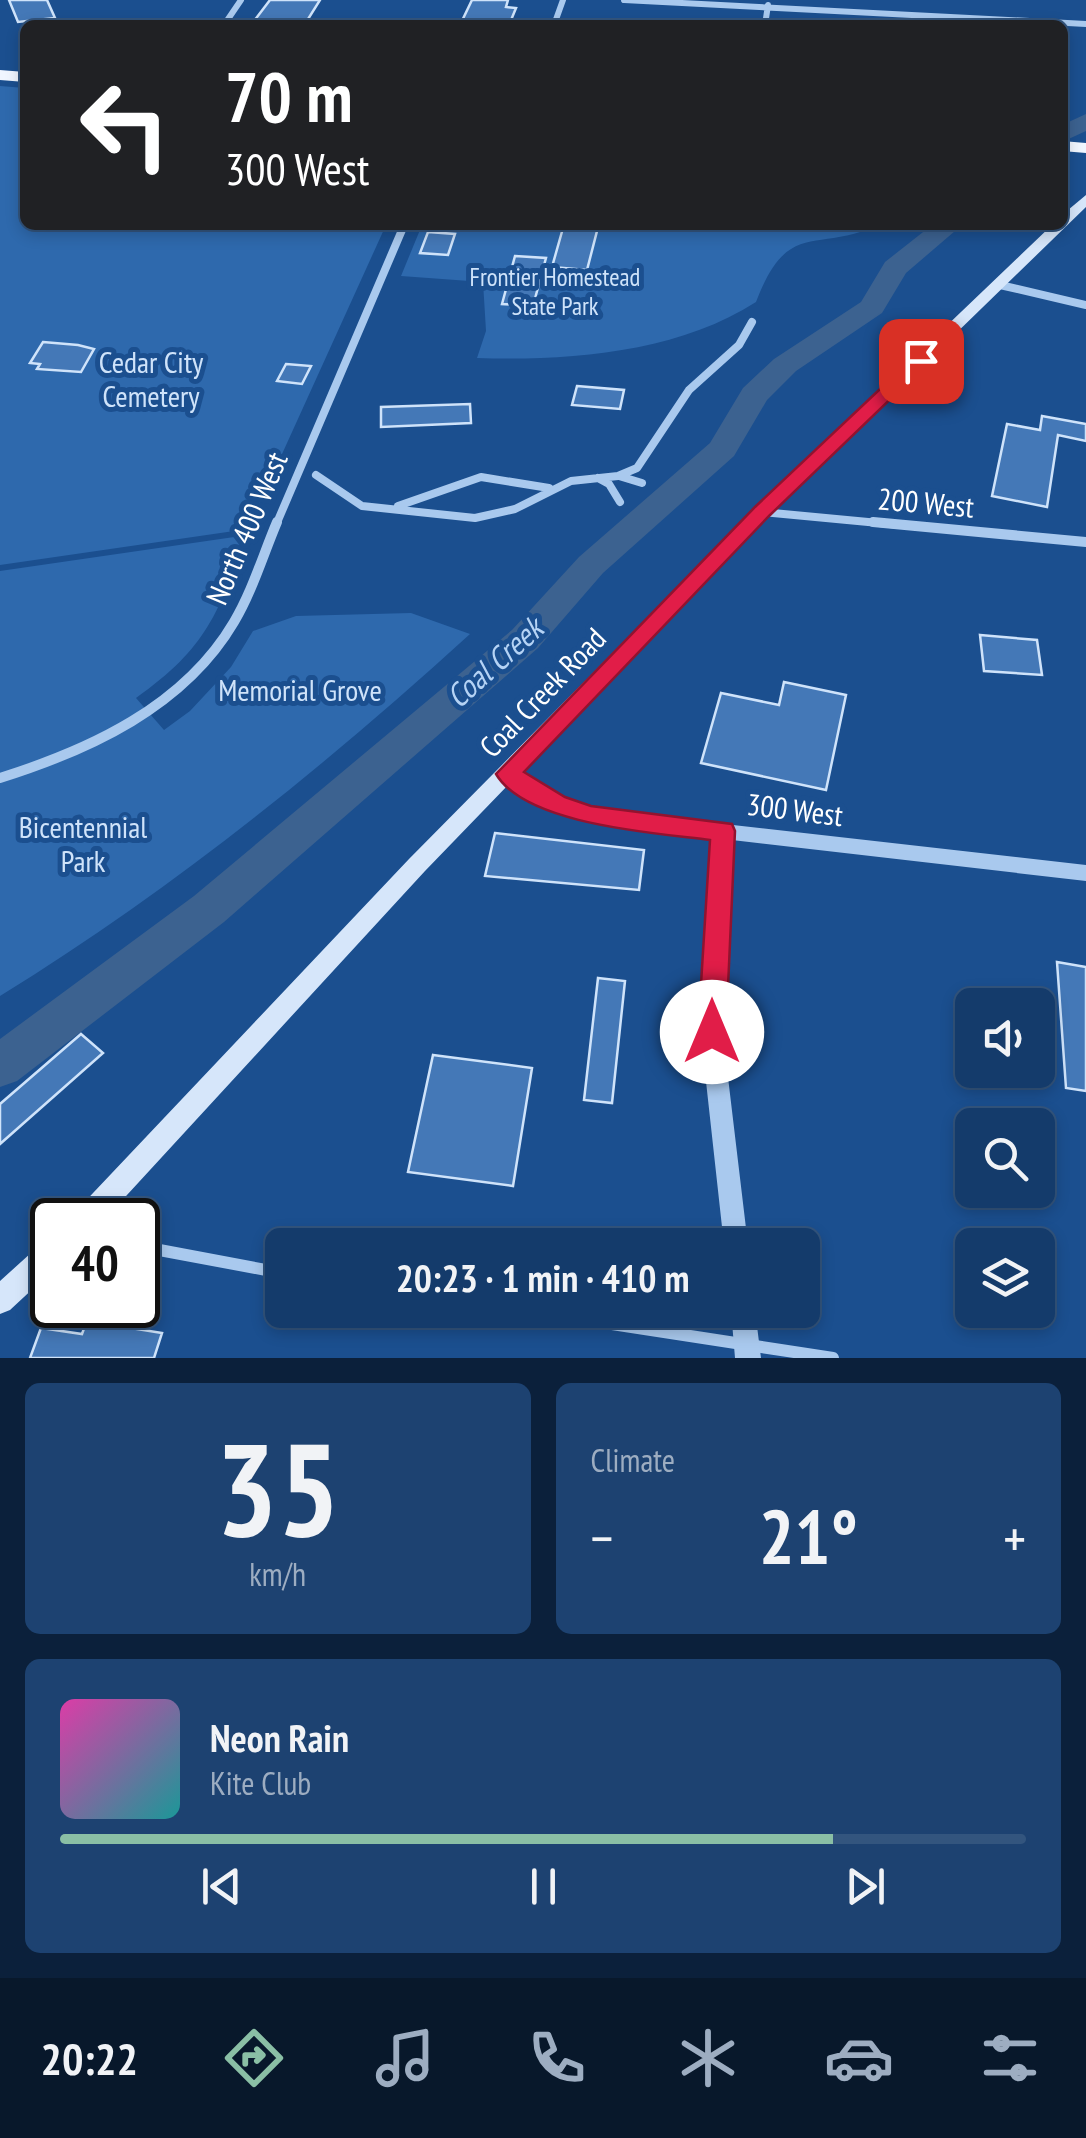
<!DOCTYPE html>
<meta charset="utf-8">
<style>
:root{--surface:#143b6b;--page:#1d4271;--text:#f1f3f6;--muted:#9dadc1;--line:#33557e;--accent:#8abfa5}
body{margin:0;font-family:"PT Sans Narrow",sans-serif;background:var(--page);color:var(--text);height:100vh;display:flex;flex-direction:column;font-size:38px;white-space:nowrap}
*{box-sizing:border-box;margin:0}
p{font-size:32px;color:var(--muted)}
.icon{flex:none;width:55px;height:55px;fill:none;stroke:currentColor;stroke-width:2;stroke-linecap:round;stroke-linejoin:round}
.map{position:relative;height:1358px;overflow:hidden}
.panel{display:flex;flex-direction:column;gap:25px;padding:25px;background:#0b203b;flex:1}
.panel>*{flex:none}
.guide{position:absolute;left:20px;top:20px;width:1048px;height:210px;border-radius:15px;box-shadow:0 5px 15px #0003,0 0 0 2px var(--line);background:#202124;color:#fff;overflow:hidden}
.fabs{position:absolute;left:955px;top:988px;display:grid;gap:20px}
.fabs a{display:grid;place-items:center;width:100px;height:100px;border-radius:15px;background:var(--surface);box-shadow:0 5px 15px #0003,0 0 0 2px var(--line);font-size:50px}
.speed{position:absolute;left:30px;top:1198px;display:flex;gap:20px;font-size:50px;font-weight:700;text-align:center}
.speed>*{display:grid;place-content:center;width:130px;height:130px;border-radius:50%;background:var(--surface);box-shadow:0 5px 15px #0003,0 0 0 2px var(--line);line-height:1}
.speed .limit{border:5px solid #111;border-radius:15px;background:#fff;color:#111}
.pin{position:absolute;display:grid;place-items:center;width:85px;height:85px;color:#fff;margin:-42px;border-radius:20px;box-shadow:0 5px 15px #0006}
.me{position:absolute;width:110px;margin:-55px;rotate:0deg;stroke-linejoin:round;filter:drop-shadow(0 0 8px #0008)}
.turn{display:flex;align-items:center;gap:35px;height:210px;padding:0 40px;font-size:45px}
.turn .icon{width:130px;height:130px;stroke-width:2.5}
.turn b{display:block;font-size:70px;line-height:85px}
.big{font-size:75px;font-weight:800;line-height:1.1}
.panel .widget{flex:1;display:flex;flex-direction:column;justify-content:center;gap:15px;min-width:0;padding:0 35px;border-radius:15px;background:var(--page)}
.panel .dial{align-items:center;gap:0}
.dial b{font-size:130px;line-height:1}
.song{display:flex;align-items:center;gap:30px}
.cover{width:120px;height:120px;border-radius:15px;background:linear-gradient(135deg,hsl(320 70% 55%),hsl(180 70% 35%))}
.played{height:10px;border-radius:5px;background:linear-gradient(90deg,var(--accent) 80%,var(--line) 80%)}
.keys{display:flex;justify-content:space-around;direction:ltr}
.heat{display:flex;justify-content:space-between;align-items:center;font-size:55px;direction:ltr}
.panel .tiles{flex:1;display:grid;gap:25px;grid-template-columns:1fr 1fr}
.widget:last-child{grid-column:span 2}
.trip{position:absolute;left:265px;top:1228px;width:555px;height:100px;border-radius:15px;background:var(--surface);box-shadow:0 5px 15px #0003,0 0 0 2px var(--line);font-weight:800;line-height:100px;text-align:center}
.tabs{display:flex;height:160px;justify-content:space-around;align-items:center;background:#08182b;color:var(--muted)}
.tabs .icon{width:70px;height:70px}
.tabs .active{color:var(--accent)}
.tabs b{font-size:45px;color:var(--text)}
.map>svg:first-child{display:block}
</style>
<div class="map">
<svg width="1086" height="1358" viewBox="0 0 1086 1358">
<rect width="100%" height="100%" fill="#1b4f8f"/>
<path fill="#2e69ad" d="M0 86 25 88V225H386L248 529 0 565Z
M422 225H878C815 254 788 218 756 302 677 353 568 361 477 358L486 331 483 282 401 276Z
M248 535C217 614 208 647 136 698L164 730 190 711 231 667 253 631 296 616 411 613 470 634C323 768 169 892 0 996V571Z"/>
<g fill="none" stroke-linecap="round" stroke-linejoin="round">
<path fill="#3c6290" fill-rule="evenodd" d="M1086 114V131L1062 142V125Z
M932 225H962L906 273 882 313 796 371 767 400 734 456 603 573 538 648 224 922 17 1081 0 1087V1039L194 896 512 630 579 557 710 443 743 388 774 359 861 302 885 262Z"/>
</g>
<path fill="#4478b7" stroke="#cfe3fa" stroke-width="2.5" d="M9 0H47L55 18 18 22Z
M270 0H320L305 24 254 21Z
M472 0H508L506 7 516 8 509 25H460Z
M563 228 597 231 587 270 552 267Z
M428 232 455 234 448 255 420 253Z
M515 256 546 258 533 306 502 304Z
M43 342 78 345 94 349 81 372 37 369 40 364 30 363Z
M286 364 311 366 302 384 277 381Z
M577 386 624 390 620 409 572 405Z
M470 404 471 423 381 427V407Z
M1042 416 1086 424V441L1058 435 1047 507 992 496 1007 424 1040 430Z
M980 635 1037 640 1042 675 984 671Z
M784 682 846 695 826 790 701 763 721 693 779 705Z
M495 833 644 850 639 890 485 876Z
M1057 962 1086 967V1091L1066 1088Z
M598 978 625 981 612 1103 584 1100Z
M81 1034 103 1053 0 1144V1104Z
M433 1055 532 1068 513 1186 408 1172Z
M90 1312 116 1316 112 1325 162 1333 154 1358H30L41 1328 82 1334Z"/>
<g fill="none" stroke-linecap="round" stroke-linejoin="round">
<path stroke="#a9c9ee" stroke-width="6" d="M624 0 1086 24
M224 25 241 0
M554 25 563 0
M765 25 768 5
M401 233 404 225"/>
<path stroke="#a9c9ee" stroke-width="8" d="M1000 285 1086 305
M316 475 362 506 475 518 515 509 571 481 618 476 637 468 689 390 739 345 752 322
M619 476 642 483
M598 478 609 484 620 502
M398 506 481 477 549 488
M762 512 900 525
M276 525 402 230"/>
<path stroke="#a9c9ee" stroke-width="10" d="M873 522 1086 542
M0 778C89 750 184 707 234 622 252 592 263 555 277 522"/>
<path stroke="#a9c9ee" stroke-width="12" d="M138 1246 282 1273
M521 1310 833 1358"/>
<path fill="#a9c9ee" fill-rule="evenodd" d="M508 767 563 799 591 809 1086 865V881L732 840 722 1027 748 1245H724L700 1027 713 838 590 823 549 809 501 779 499 774 501 769Z
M731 1310H755L761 1358H735Z"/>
<path fill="#d6e6fa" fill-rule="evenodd" d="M1086 195V207L768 516 425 871 104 1220H73L76 1211 409 859 756 508 1052 225H1062V215Z
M52 1240V1271L10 1310 0 1314V1281L42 1243Z"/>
<path fill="#f0f6ff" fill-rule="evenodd" d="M0 70 25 72V82L0 80Z
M1062 141 1086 143V153L1062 151Z"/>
</g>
<path fill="#e11d48" stroke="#92132f" stroke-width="2.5" d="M914 357 930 361 769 516 524 772 565 797 591 806 732 824 735 831 726 1032 722 1041 712 1045 702 1041 698 1032 710 840C656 833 526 825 496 774L755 507Z"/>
<g text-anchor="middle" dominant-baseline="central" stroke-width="10" stroke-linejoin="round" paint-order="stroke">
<g font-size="25" fill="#cfe3fa" stroke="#1b4f8f">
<text x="555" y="277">Frontier Homestead<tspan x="555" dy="29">State Park</tspan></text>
</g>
<g font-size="30" fill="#cfe3fa" stroke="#1b4f8f">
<text x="151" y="361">Cedar City<tspan x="151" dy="34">Cemetery</tspan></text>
<text x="300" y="689">Memorial Grove</text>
<text x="83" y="826">Bicentennial<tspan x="83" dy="34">Park</tspan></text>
</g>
<g font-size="30" fill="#fff" stroke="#1b4f8f">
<text transform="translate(926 502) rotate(5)">200 West</text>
<text transform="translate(246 528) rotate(-67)">North 400 West</text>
<text transform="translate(542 692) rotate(-46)">Coal Creek Road</text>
<text transform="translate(795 809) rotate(7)">300 West</text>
</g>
<g font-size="32" font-style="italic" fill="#b5d3f5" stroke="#1b4f8f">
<text transform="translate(494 662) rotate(-42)">Coal Creek</text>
</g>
</g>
</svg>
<div class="fabs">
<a><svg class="icon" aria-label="sound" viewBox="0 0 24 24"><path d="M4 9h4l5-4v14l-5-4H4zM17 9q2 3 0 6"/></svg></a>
<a><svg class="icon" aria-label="search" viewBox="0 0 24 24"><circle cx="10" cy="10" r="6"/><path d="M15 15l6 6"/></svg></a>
<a><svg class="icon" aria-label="layers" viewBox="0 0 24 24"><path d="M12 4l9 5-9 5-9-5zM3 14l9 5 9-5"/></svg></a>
</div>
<div class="speed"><div class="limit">40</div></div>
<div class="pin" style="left:921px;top:361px;background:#d93025"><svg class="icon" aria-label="arrive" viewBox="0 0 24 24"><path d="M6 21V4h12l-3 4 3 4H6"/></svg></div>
<svg class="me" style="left:712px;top:1032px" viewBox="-20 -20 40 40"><circle r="19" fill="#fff"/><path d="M0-13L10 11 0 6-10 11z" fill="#e11d48"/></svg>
<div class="trip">20:23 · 1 min · 410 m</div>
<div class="guide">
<div class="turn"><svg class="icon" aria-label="left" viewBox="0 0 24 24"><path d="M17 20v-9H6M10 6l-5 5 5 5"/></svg><div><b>70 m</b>300 West</div></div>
</div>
</div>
<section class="panel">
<div class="tiles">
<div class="widget dial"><b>35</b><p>km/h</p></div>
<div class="widget"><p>Climate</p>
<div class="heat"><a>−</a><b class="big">21°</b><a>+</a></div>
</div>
<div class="widget">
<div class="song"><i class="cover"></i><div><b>Neon Rain</b><p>Kite Club</p></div></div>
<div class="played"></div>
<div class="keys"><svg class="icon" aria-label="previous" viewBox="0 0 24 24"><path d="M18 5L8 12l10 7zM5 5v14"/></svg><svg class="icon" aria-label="pause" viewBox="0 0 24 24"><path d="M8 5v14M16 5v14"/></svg><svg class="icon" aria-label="next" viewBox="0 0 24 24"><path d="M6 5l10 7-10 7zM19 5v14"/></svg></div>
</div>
</div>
</section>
<nav class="tabs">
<b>20:22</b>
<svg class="icon active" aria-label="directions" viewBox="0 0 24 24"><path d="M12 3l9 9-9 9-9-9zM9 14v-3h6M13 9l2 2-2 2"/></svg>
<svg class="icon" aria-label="music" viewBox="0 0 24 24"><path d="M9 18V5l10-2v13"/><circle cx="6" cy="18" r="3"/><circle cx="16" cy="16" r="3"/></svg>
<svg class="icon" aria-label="phone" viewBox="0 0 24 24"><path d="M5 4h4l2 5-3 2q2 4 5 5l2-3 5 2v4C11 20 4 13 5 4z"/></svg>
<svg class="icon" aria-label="climate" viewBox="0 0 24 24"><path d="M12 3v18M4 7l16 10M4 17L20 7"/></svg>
<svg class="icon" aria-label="car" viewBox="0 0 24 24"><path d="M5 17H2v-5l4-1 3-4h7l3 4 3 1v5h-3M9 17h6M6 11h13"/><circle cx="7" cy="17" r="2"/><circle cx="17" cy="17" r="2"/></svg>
<svg class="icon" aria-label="filters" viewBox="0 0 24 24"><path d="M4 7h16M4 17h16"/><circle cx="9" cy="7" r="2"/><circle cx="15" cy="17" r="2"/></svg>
</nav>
